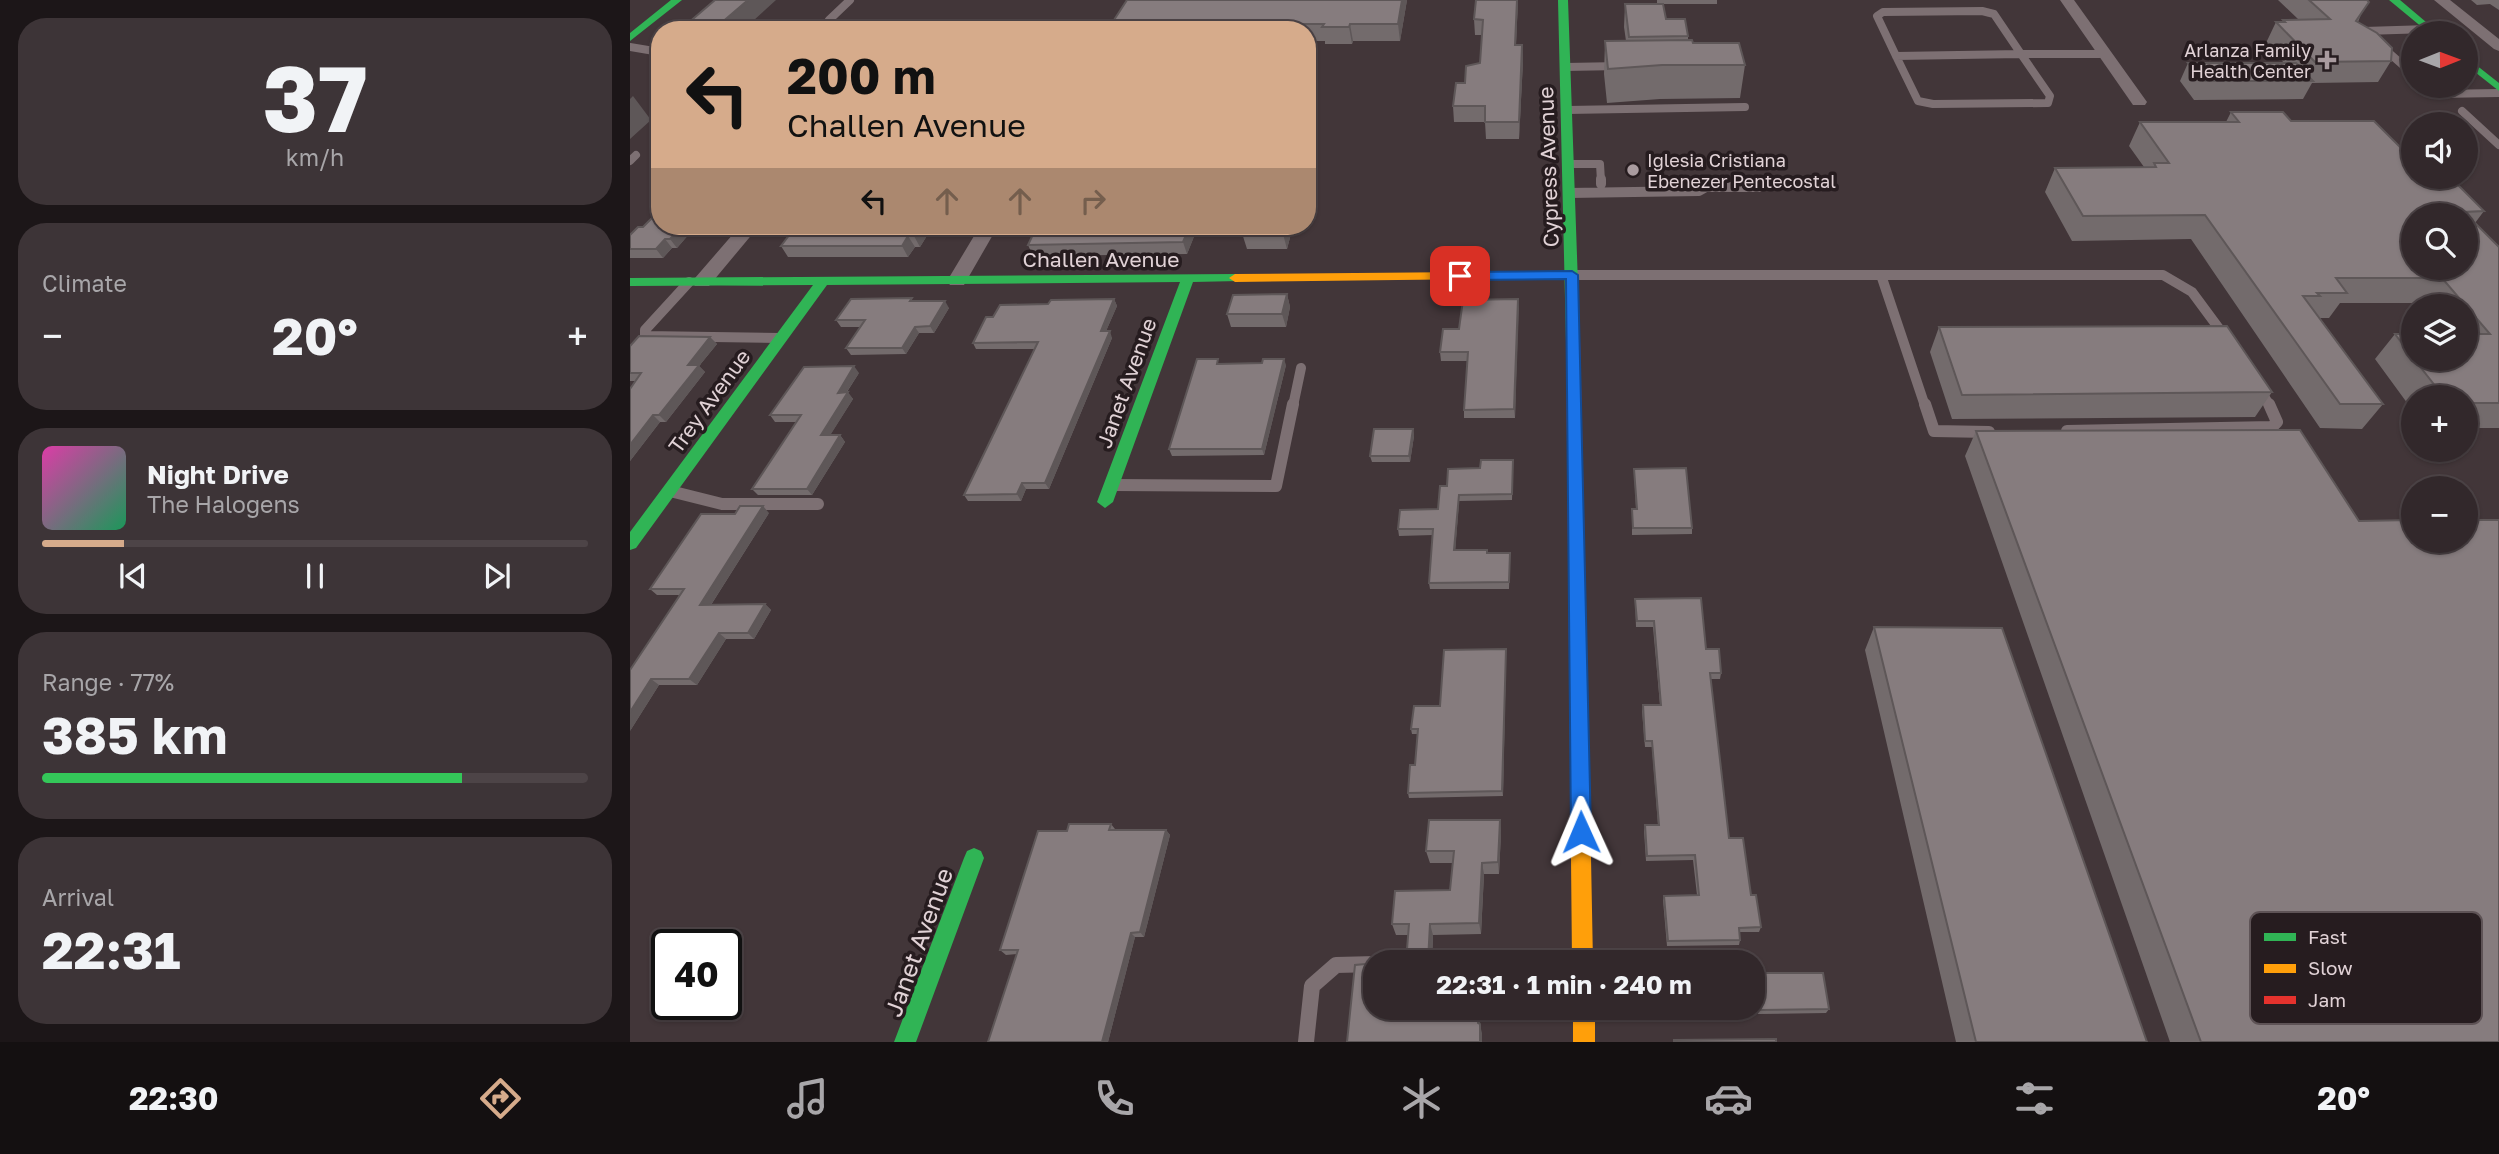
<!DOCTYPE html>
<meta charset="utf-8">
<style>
:root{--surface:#32282b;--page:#3d3437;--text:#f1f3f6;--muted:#a8a6a9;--line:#4d4447;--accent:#d6ab8b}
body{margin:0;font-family:"Golos Text",sans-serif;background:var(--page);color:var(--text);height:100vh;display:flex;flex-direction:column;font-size:26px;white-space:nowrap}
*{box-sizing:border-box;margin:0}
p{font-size:23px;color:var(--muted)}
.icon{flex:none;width:38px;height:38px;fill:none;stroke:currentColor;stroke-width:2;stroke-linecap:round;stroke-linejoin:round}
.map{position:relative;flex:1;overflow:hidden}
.panel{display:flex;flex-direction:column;gap:18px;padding:18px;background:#1c1618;width:630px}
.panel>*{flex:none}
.banner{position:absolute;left:21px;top:21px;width:665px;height:214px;border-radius:28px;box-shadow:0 2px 5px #0004,0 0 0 2px var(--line);background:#d6ab8b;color:#111;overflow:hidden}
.needle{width:46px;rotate:89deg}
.tools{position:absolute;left:1771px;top:21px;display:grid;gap:14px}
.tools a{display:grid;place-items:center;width:77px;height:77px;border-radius:50%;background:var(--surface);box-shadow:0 2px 5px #0004,0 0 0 2px var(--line);font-size:35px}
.speed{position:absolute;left:21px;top:929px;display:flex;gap:14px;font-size:35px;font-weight:700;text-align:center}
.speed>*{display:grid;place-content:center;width:91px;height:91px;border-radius:50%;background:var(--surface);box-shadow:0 2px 5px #0004,0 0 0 2px var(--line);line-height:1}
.speed .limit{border:4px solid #111;border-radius:10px;background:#fff;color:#111}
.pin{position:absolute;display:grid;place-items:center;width:60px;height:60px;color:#fff;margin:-30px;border-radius:14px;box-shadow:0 4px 10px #0006}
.me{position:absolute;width:77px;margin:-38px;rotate:359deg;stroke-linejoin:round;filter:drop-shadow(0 0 5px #0008)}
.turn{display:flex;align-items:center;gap:24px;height:147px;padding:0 21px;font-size:32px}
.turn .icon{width:91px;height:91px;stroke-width:2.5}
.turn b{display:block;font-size:49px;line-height:60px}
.lanes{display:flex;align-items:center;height:66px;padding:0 21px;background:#0003;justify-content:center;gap:35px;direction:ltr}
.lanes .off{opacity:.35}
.big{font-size:52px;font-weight:700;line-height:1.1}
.panel .widget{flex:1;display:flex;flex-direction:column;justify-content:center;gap:10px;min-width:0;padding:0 24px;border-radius:28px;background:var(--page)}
.panel .dial{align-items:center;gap:0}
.dial b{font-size:91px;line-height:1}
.song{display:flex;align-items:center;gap:21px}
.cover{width:84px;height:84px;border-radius:10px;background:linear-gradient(135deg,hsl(320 70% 55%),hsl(150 70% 35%))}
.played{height:7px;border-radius:4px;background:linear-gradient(90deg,var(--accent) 15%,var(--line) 15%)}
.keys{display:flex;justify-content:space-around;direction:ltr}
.heat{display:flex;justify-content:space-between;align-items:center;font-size:38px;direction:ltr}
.charge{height:10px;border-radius:5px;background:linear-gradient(90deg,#34c759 77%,var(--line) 0)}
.trip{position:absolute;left:733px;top:950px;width:402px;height:70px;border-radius:28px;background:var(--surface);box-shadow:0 2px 5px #0004,0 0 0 2px var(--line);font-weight:700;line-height:70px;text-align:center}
.tabs{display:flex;height:112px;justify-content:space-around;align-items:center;background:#141011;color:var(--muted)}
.tabs .icon{width:49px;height:49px}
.tabs .active{color:var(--accent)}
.tabs b{font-size:32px;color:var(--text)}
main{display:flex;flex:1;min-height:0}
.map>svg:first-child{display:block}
</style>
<main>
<section class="panel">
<div class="widget dial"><b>37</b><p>km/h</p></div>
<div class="widget"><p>Climate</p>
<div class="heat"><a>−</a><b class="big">20°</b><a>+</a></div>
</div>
<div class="widget">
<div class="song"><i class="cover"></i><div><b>Night Drive</b><p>The Halogens</p></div></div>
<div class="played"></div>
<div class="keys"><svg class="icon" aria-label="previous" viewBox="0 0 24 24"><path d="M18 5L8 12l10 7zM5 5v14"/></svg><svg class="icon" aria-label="pause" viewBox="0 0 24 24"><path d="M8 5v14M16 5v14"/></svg><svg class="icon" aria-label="next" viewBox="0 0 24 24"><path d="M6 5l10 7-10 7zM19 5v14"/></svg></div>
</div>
<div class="widget"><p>Range · 77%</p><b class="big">385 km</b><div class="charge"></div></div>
<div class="widget"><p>Arrival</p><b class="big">22:31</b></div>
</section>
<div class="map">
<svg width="1869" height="1042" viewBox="0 0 1869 1042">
<rect width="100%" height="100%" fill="#423639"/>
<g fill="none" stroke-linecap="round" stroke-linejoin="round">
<path stroke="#7d7073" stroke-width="8" d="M199 20 220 0
M0 47 30 52
M1391 54H1472
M1266 56 1288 101 1303 104 1418 103 1420 96 1391 54
M1266 56 1247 16 1253 12 1352 11 1364 14 1391 54
M1266 56 1391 54
M935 67 991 66
M1783 74 1734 31 1799 29
M1796 86 1806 94 1869 93
M937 110 1115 107
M1832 111 1869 145
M0 161 6 155
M939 164H970L971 181"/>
<path stroke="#7d7073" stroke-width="10" d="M971 179V184
M939 193 1069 191 1076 187H1129
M942 275H1533L1562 292 1596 338
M1251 275 1295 406
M59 282 15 330V336L151 338
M1629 388 1640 406
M663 406 671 368"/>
<path stroke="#7d7073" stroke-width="12" d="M1295 404 1304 431 1359 432
M1437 431 1642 427 1647 422 1639 404
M483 485 646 486 663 404
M40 491 92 504H188"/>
<path stroke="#7d7073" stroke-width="16" d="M815 962 946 961
M676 1042 682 986 706 965 746 964"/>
<path fill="#7d7073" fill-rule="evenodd" d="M1430 0H1444L1517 102 1515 105H1503Z
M1804 0H1820L1869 39V51L1864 49Z
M110 226H129L79 286H65L62 282 65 278Z
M350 226H368L334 285H320L317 281Z"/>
<path fill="#30b455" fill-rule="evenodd" d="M41 0H52L0 41V33Z
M928 0H938L950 341 943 345 936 341Z
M1759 0H1770L1809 33H1799Z
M1836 57 1869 83V91L1836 65Z
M605 274 609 275V281L563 282 483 502 475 508 467 502 550 282 197 285 6 548 0 550V532L183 285 0 286V278Z
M344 848 351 851 354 858 286 1042H264L334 858 337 851Z"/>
<path fill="#ff9f0a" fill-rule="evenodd" d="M942 271 948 275 946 278 605 282 599 278 605 274Z
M948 641 954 643 957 648 963 962H942L939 648 942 643Z
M943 1008H965V1042H943Z"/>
<path fill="#e5322d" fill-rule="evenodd" d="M943 337 950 341 957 648 954 653 948 655 942 653 939 648 936 341Z"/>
</g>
<path fill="#736b6c" d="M497 0H777L770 41H723L722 44H695V41H677V30H488L484 20Z
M888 0 886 45H892L893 61 889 139H856L855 122H824L823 106 835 83 850 63 852 35H845L844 19Z
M1027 0H1087V4H1033L1036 19 1058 36V40L1063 43 1115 65 1110 98 1030 99 977 103 974 74 975 41H996L994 27 995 4H1027Z
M1648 0H1737L1728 22 1761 61 1748 82 1682 83 1673 99 1564 100 1550 81 1558 63H1654L1636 43 1646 22H1652L1653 20 1668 19Z
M1841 0H1869V10L1860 4 1847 5Z
M1601 112 1661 121 1770 147 1854 211 1845 223 1869 247V428H1836V397H1783V411L1745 359 1765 334 1836 359V306H1795L1793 303H1710L1699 318H1690L1753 404 1732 429 1690 428 1561 239 1442 241 1415 192 1425 168 1514 167 1499 146 1510 122H1596Z
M30 226H66L47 248H42L33 258H0V235Z
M166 226H303L290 247H285L278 257H158L151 246Z
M407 226H574L571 234H565L557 254 403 256 398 245Z
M663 226 657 249H617L611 230Z
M657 294 660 307 656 327H601L597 314Z
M484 299 487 306 476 331 482 338 419 489H396L391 501H338L334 495 405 349H346L343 343 418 304Z
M888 299 885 418H834V410L838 361H811L810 352 829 329Z
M283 301 319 308 304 333H289L276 354 221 355 216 348 231 327H211L206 320Z
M1309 327 1642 392 1625 417 1322 419 1300 352Z
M80 337 87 344 69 366 75 372 36 422H30L0 461V389L7 381H0V346Z
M656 365 634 455 542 456 539 449Z
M229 373 217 392 223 399 200 435H210L215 442 182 495H128L122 489 167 422H145L140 415Z
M783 429 784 436 780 462H742L740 456Z
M1346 431 1729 521 1869 1042H1540L1335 456Z
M883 466 882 500 829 501 825 550 857 553 880 559 879 589H800L799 583 803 535 769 536 768 529 808 509 817 486 850 468Z
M1004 469 1062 528V534L1002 535V509H1006Z
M139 513 81 605 135 604 141 610 124 639H96L67 685H29L0 731 49 595H27L20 589Z
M1005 599 1076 649 1091 673 1090 679H1080L1099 838 1121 895 1131 927 1129 932H1109L1110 940 1109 945 1037 946 1033 900 1034 896 1067 895 1063 860 1016 861 1014 831 1015 825H1028L1022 747H1015L1012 711 1013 705H1030L1023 627H1006Z
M1244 627 1517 1042H1326L1235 650Z
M876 655 873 796 779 798 778 793 785 765 788 734H782L781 729Z
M870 820 871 833 869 874H854L851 934 803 935 802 961 776 962 778 935H766L762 924 820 890 823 863H800L796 851Z
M481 824 485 829 536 830 540 835 514 937H505L478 1042H358L387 954 376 955 370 950 437 831Z
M1125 973 1199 1009 1196 1013 1128 1014 1124 981Z"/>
<path fill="#5e5758" d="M118 0H146L113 30H83Z
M772 0H777L770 41 768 24Z
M887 0H888L885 61V45Z
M720 24 723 41 722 44 719 27Z
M892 45 893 61 889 139V122Z
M3 96 21 120 0 139V99Z
M52 226H66L47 248 40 239Z
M290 226H303L290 247 284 236Z
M560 226H562L565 234 557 254 553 242Z
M568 226H574L571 234Z
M653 226H663L657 249 652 230Z
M278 236 285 247 278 257 272 246Z
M35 239 42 248 33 258 26 249Z
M657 294 660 307 656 327 652 314Z
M484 299 487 306 473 338 471 331Z
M888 299 889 308 885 418 884 409Z
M315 301 319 308 304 333 300 326Z
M285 327 289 333 276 354 272 348Z
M480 331 482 338 419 489 415 483Z
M80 337 87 344 69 366 75 372 36 422 29 415 58 365Z
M654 359 656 365 634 455 632 449Z
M224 366 229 373 212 399 208 393Z
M218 392 223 399 196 442 191 435Z
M23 415 30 422 0 461V445Z
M783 429 784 436 780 462 779 456Z
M210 435 215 442 182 495 177 489Z
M392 483 396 489 391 501 387 494Z
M829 495V501L825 556 824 550Z
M133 506 139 513 77 611 70 605Z
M135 604 141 610 124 639 118 633Z
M89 633 96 639 67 685 59 679Z
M876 649V655L873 796 872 791Z
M21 679 29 685 0 731V712Z
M870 820 871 833 869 874 868 862Z
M536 830 540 835 514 937 510 932Z
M852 863 854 874 851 934 849 923Z
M800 924 803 935 802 962H798Z
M501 933 505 937 478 1042H472Z
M848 1008H851L850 1025 852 1033V1042H850L848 1023Z"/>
<path fill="#867c7e" stroke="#5e5758" stroke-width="2" fill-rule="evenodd" d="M85 0H118L83 30H50Z
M497 0H772L768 24H720L719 27H692L694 24H626L625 27 597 28 598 24H549L551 20H484Z
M846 0H887L885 45H892L889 122H855V106H823L826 83H835L836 66 850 63 853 20 844 19Z
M1679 0H1737L1739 2 1726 21 1747 33 1762 48 1761 61 1685 62 1646 22H1655L1653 20 1700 19Z
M995 4H1033L1036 19H1055L1058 36 999 37Z
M1062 40 1063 43H1109L1115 65H1032L978 69 975 41Z
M1558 63H1666L1683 81H1573Z
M1601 112H1653L1661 121H1744L1770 147H1783V177H1820L1854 211 1834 212 1869 247V403H1836V397H1814L1784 359H1836V334H1860L1812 278H1706L1717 293H1687L1690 296H1673L1753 404H1710L1575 215 1453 216 1425 168 1526 167 1524 163H1539L1510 122H1609ZM1783 215H1836V268H1783Z
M30 210V226H52L40 239H35L26 249H0V235L8 227H13Z
M166 226H290L284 236H278L272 246H151Z
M407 226H560L553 242 398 245Z
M613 226H653L652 230H611Z
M657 294 652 314H597L603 295Z
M282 298 280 301H315L300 326 285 327 272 348H216L235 320H206L221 299Z
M484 299 471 331H480L415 483H392L387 494 334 495 408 342 343 343 356 317H363L370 305 418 304 421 300Z
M888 299 884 409 834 410 838 352H810L813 329H829L833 300Z
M1597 326 1642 392 1332 395 1309 327Z
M1765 334H1783V358Z
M9 336 80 337 58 365H69L29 415H23L0 445V389L11 373H0V346Z
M567 359H588L587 364 632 363 633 359H654L632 449H539Z
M224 366 208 393 218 392 191 435H210L177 489H122L171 415H140L174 367Z
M744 429H783L779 456H740Z
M1670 430 1729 521 1783 520V541H1836V520H1869V1042H1571L1346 431Z
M851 460H883L882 494 829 495 824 550H857V553H880L879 582 799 583 803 529H768L770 510 808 509 810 486H817L818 469 850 468Z
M1056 468 1062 528H1003L1002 509H1007L1004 469Z
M110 506H133L70 605 135 604 118 633H89L59 679H21L0 712V670L54 589H20L71 514H105Z
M1071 598 1076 649H1089L1091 673H1080L1099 838H1113L1121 895H1126L1131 927 1109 928 1110 940 1038 941 1034 896 1069 895 1065 855 1017 856 1015 825H1029L1022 741H1015L1013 705H1031L1024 621H1007L1005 599Z
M1244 627 1372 628 1517 1042H1346Z
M876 649 872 791 778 793 780 765H785L788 729H781L784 706H810L814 650Z
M799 820H870L868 862 852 863 849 923 800 924 798 961 850 962H760H776L779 924H762L765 891 820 890 824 851H796Z
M439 824H481L479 830H536L510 932 501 933 472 1042H358L388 950H370L408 831H437Z
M746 963V1008H848V1023L850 1024V1042H717L725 965Z
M1125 973H1193L1199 1009 1130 1010Z
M1146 1039V1042H1044V1040Z"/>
<path fill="#1a73e8" stroke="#114b97" stroke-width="2" d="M942 271 948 275 961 832 958 839 951 842 944 839 941 832 936 279 830 280 824 276 830 272Z"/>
<g fill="#a99b9f" stroke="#261c1f" stroke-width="2.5">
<path d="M1693.5 49.5h7v7h7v7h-7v7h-7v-7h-7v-7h7z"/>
<circle cx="1003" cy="170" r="7"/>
</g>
<g text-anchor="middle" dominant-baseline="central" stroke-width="7" stroke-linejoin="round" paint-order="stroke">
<g font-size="18" fill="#e1d2d6" stroke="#261c1f" text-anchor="end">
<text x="1681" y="50">Arlanza Family<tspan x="1681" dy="21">Health Center</tspan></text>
<text x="1017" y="160" text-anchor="start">Iglesia Cristiana<tspan x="1017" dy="21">Ebenezer Pentecostal</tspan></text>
</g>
<g font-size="21" fill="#e1d2d6" stroke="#261c1f">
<text transform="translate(918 167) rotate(-92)">Cypress Avenue</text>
<text x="471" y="259">Challen Avenue</text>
<text transform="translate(496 383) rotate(-70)">Janet Avenue</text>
<text transform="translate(79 401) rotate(-54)">Trey Avenue</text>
</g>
<g font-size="24" fill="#e1d2d6" stroke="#261c1f">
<text transform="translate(288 942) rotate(-70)">Janet Avenue</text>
</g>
</g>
<rect x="1620" y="912" width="232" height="112" rx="10" fill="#261c1f" stroke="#5e5356" stroke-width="2"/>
<rect x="1634" y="933" width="32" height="8" fill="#30b455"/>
<rect x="1634" y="964" width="32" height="9" fill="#ff9f0a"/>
<rect x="1634" y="996" width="32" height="8" fill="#e5322d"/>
<g font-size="19" fill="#e1d2d6">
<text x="1678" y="944">Fast</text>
<text x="1678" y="975">Slow</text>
<text x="1678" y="1007">Jam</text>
</g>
</svg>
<div class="tools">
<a><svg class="needle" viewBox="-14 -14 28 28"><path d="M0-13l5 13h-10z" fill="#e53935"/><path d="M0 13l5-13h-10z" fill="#a8a6a9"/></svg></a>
<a><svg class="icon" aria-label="sound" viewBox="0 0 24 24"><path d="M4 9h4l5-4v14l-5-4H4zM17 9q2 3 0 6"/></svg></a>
<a><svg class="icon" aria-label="search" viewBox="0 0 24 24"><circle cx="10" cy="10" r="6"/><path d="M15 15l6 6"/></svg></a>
<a><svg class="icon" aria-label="layers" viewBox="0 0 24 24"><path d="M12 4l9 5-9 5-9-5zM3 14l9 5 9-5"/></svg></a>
<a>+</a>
<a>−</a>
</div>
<div class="speed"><div class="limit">40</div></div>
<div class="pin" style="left:830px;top:276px;background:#d93025"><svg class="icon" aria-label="arrive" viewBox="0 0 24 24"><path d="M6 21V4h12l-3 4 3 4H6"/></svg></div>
<svg class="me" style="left:951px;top:832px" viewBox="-20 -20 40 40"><path d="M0-17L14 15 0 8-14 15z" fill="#1a73e8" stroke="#fff" stroke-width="4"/></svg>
<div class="trip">22:31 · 1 min · 240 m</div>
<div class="banner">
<div class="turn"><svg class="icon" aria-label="left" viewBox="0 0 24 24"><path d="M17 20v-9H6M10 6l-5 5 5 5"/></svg><div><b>200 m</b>Challen Avenue</div></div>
<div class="lanes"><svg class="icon" aria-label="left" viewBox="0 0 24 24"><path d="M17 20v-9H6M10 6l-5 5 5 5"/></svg><svg class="icon off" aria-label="ahead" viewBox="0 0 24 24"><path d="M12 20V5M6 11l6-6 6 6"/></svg><svg class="icon off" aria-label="ahead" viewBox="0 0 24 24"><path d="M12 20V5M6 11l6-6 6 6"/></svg><svg class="icon off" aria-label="right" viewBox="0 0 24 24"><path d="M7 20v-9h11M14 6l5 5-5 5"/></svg></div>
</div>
</div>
</main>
<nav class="tabs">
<b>22:30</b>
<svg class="icon active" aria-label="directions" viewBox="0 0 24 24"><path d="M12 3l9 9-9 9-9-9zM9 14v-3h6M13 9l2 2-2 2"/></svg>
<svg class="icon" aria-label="music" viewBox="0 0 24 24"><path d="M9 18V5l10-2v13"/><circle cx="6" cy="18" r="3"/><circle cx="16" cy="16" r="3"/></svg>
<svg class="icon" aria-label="phone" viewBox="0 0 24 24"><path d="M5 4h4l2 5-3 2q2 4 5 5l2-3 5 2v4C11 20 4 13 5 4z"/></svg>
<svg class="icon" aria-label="climate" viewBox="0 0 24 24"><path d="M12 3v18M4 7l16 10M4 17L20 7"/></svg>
<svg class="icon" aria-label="car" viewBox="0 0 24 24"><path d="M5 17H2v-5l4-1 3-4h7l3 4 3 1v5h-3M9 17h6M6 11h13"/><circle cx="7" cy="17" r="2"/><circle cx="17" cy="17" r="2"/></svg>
<svg class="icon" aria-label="filters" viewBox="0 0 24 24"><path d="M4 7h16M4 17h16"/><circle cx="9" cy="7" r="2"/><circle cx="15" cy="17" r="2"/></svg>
<b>20°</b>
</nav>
